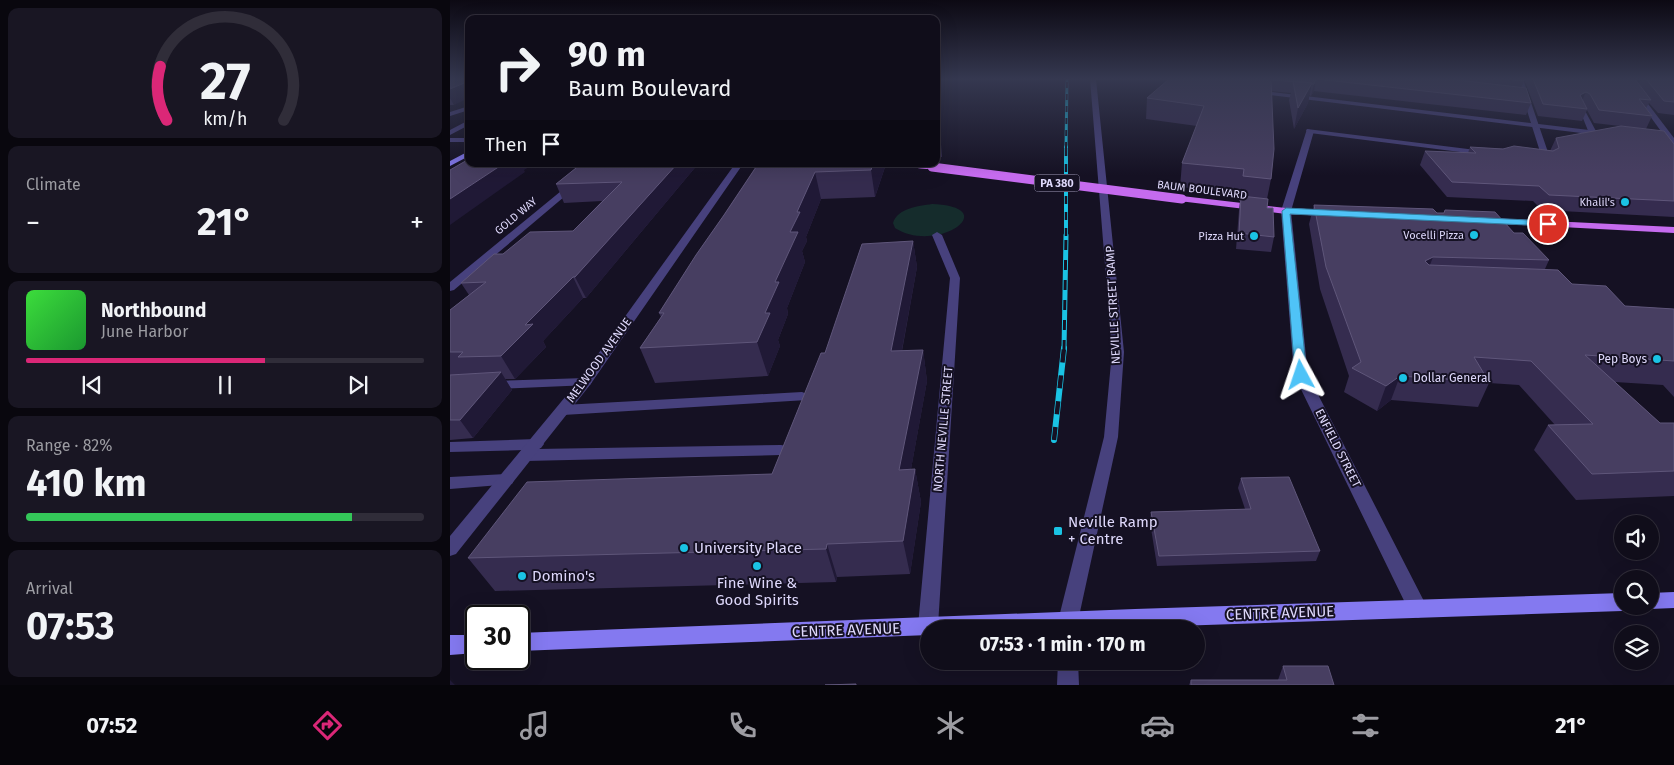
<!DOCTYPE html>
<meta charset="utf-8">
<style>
:root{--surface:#100d1a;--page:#191623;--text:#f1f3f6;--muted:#9c9ca2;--line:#302d39;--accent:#db2777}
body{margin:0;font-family:"Fira Sans",sans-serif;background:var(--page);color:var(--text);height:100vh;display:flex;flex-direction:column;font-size:19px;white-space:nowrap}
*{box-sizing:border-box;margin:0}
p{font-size:16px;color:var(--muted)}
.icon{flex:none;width:28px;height:28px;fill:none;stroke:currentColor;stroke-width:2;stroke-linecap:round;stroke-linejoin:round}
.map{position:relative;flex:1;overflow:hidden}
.side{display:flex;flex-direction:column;gap:8px;padding:8px;background:#09070e;width:450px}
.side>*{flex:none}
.top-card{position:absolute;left:15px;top:15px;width:475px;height:152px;border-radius:10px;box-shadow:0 5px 20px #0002,0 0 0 1px var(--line);background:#100d1a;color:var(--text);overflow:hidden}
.fabs{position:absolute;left:1164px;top:515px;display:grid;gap:10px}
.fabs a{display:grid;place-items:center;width:45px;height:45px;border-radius:50%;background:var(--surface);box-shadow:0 5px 20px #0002,0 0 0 1px var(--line);font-size:25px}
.speed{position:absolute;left:15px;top:605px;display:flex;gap:10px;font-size:25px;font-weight:700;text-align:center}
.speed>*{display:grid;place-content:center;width:65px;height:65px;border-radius:50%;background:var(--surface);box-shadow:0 5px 20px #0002,0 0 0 1px var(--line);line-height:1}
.speed .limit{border:2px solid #111;border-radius:8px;background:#fff;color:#111}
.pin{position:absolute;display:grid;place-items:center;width:42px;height:42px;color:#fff;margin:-21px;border:2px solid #fff;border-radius:50%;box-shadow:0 1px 5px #0007}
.me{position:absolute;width:55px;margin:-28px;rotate:355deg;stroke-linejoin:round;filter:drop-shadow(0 0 4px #0008)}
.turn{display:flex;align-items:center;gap:18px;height:105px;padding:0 20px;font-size:22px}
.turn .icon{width:65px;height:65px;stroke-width:2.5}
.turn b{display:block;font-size:35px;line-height:42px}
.then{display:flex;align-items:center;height:48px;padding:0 20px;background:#0003;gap:10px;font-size:19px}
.big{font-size:38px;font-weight:700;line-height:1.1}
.side .tile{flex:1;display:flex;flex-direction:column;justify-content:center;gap:8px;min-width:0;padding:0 18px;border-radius:10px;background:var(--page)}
.side .dial{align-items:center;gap:0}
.dial svg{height:130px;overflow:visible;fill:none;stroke:var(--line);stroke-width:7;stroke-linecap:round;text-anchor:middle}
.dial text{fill:var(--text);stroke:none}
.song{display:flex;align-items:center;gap:15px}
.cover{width:60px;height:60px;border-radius:8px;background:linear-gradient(135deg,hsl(120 70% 55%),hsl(130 70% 35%))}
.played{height:5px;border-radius:2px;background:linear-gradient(90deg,var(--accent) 60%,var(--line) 60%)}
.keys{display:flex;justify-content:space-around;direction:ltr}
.heat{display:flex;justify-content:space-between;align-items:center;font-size:28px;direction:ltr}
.charge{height:8px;border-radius:4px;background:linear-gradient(90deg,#34c759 82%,var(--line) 0)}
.trip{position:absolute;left:470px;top:620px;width:285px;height:50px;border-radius:25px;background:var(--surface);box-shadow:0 5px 20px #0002,0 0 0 1px var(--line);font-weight:700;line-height:50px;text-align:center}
.menu{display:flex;height:80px;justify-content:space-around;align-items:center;background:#06050a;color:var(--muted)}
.menu .icon{width:35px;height:35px}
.menu .active{color:var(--accent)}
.menu b{font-size:22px;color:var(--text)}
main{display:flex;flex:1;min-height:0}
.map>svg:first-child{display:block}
</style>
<main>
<section class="side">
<div class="tile dial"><svg viewBox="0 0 100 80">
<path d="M14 69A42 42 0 1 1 86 69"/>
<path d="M14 69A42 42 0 0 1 10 36" stroke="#db2777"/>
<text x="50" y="56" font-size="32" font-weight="700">27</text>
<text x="50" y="72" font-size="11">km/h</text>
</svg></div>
<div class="tile"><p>Climate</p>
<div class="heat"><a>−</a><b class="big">21°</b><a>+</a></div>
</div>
<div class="tile">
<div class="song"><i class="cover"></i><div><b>Northbound</b><p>June Harbor</p></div></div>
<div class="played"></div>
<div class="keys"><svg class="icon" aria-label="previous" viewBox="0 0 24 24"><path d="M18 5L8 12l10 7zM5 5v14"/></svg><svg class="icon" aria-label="pause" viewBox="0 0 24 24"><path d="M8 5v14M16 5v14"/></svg><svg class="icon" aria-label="next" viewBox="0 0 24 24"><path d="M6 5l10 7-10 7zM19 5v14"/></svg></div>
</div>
<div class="tile"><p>Range · 82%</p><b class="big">410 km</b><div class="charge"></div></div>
<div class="tile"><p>Arrival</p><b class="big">07:53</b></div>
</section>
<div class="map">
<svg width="1224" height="685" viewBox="0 0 1224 685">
<rect width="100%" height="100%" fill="#151123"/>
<path fill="#152c2c" d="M482 204C555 207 487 255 445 228L443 223C448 208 468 206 482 204Z"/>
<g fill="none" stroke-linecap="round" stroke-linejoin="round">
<path fill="#47417d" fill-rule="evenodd" d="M640 79H646L674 352 668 437 628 621 625 627H611L608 621 654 437 662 352Z
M1067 79H1073L1101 161 1100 163 1091 162 1087 160 1092 158Z
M19 106V110L0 116V112Z
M1128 106 1133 107 1147 133 1146 135 1139 133Z
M19 120V125L0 135V130Z
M857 129 1034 151 1038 153 1034 155 860 133 856 131Z
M0 138H19V142H0Z
M144 164H153L4 290 0 291V282Z
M487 232 492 235 510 278 488 626 487 629H479L478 635 471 632 468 626 500 278 482 235Z
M135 378 140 379 142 382 140 385 43 389 38 388 36 385 38 382 43 381Z
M352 392 357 394 359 397 357 400 113 415 108 413 106 410 108 407 113 405Z
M86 439 91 440 94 444 91 448 86 449 331 445 336 446 339 450 336 454 331 455 76 461 71 459 68 455 71 451 75 450 0 452V442Z
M56 474 62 476 64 480 62 484 0 489V477Z"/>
<path fill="#47417d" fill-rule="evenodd" d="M806 90 1156 132 1160 134 1156 136 804 93Z
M857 129 864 131 841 211 858 375 978 609 975 615 968 618 961 615 844 375 831 211Z
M285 164H293L140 385 6 554 0 556V536L130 379Z"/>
<path fill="#47417d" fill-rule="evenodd" d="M1173 79H1179L1224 138V145H1221Z
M608 661H628L629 685H607Z"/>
<path fill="#8479f0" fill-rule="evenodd" d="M19 151V156L0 166V161Z
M1224 592V608L1200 609 1193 607 1200 606V593Z
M1172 593V606H1180L1172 611 638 629H479V635L69 651V633L685 609Z
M0 635H26V653L0 655Z"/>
<path fill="#c56bee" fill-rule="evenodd" d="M455 164H476L486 167C479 171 462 168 455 164Z
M732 196 836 208 878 210 883 213 878 216 836 214 729 201 728 199Z
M1038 218 1224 227V233L1035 223V219Z"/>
<defs>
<path id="rail-far3" d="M616 148 617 79"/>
<path id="rail-far2" d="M616 236V147"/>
<path id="rail-far1" d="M614 350 616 235"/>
<path id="rail" d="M604 440 614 348"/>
</defs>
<use href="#rail-far3" stroke="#1ac3e4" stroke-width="3"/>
<use href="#rail-far2" stroke="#1ac3e4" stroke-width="4"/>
<use href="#rail-far1" stroke="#1ac3e4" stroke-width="5"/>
<use href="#rail" stroke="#1ac3e4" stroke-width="6"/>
<use href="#rail-far3" stroke="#151123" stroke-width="2" stroke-dasharray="6" stroke-linecap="butt"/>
<use href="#rail-far2" stroke="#151123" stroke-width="2.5" stroke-dasharray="8" stroke-linecap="butt"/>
<use href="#rail-far1" stroke="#151123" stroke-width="3" stroke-dasharray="10" stroke-linecap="butt"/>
<use href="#rail" stroke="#151123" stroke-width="4.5" stroke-dasharray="13" stroke-linecap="butt"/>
<path stroke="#c56bee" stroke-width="9" d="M482 167 732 199"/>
</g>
<path fill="#352c4f" d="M0 79 4 105H0Z
M719 79H1073L1074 81 1071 88 1081 103 1076 115 864 91 861 96 859 95 858 103 844 129 839 100 841 93 821 91V179L817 199V208L824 237 821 252 786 249 789 210 790 201H789L790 194 730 187 732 163 747 126 696 119 697 98Z
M1074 79H1185L1188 84 1191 79H1224V115L1208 113 1199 103 1196 108 1202 116 1196 129 1144 123 1137 110 1132 121 1088 116Z
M486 113 490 132 492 157 486 156Z
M1106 138 1224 144V217L1092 210 1083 201 997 197 970 165 975 151 1018 153 1020 147 1100 151Z
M131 164H248L136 298H133L93 341 96 347 65 379H55L62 390 23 438 0 440V310L19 295 11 283 53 254 123 231 152 201 114 203 106 184Z
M308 164H436L425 197 371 199 356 237 357 241 352 251 355 262 337 308 338 314 328 340 330 346 318 376 205 383 190 348 211 317 209 313Z
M864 205 1064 233 1099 260 1095 269 1122 284 1175 306 1224 309V397L1213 385 1165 382 1210 423H1224V496L1126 500 1084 450 1098 425H1105L1069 385 1039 383 1028 407 941 400 927 411 894 392 899 376 870 289 859 224Z
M463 241 467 267 452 351 473 350 477 381 461 469H465L471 502 460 574 387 577 386 582 45 591 18 558 322 474 375 353Z
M791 478 870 551 866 561 707 566 700 522 701 512 795 509 788 488Z
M833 666 884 685H739L741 680H828Z"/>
<path fill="#201936" d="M866 79 864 91 861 96 864 84Z
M19 81V98L4 105 0 98V89Z
M862 83 858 103 844 129 848 108Z
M1136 92 1131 103 1130 95Z
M53 164H84L74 170 75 172 0 225V199Z
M227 164H248L136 298 125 277Z
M423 164H436L425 197 421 170Z
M365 172 371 199 356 237 357 241 352 251 355 262 337 308 338 314 328 340 330 346 318 376 307 342 315 313 347 212Z
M463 241 467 267 446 382 441 351Z
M983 257 975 278V261Z
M123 277 133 298 93 341 96 347 65 379 51 356 75 325Z
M473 350 477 381 455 502 449 470Z
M51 372 62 390 23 438 10 420Z
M950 376 941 400 927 411 936 386Z
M465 469 471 502 460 574 453 541Z
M377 544 387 577 386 582 376 549Z
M0 680 5 685H0Z"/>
<path fill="#473e61" stroke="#5f567a" d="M0 79H19V81L0 89Z
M719 79H821L824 149 821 179 793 176 794 169 732 163 754 106 697 98Z
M866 79 864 84H861L862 83 822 80Z
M867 79H999L1076 88 1081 103Z
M1056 79H1073L1074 81Z
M1083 79H1185L1201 100 1189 99 1202 116 1149 110 1140 94 1136 92 1130 95 1137 109 1093 104Z
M1196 79H1224V102L1214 101Z
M843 81 862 83 848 108Z
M486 113 490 132H486Z
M1171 126 1214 131 1224 144V201L1099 195 1089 186 1002 182 975 151 1026 153 1020 147 1053 149 1064 146 1103 151 1109 148 1106 138Z
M19 159V164H53L0 199V170Z
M131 164H227L125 277H123L75 325 83 324 51 356 8 357 13 352H0V310L36 282 11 283 44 254H53L80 232 123 231 172 182 106 184Z
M308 164H423L421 170 365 172 347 212H350L340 232H348L325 282H329L315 313H320L307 342 190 348 214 313H209L246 255 274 215Z
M791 196 818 199 817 208H823L824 237 789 233Z
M864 205 983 209 987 213H994L995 210 1045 212 1064 233H1073L1099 260 983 257 975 261 979 265 1108 270 1122 284 1156 286 1175 306 1224 309V361L1135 355 1210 423H1224V471L1142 474 1098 425 1143 424 1081 361 1024 357 1039 382 950 376 936 386 902 368 911 362 876 267Z
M463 241 441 351 473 350 449 470 465 469 453 541 377 544 376 549 18 558 77 482 322 474 371 353H375L412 244Z
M51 372 10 420H0V375Z
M839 477 870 551 709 556 701 512 801 509 791 478Z
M833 666H878L884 685H741V680H837Z
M406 684V685H375Z"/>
<linearGradient id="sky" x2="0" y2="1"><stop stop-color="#0c0913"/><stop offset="0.45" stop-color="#353850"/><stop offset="1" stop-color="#353850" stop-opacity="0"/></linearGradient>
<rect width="1224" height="175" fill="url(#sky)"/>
<path fill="#4fc3f7" stroke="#337fa1" d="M836 208 1098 221 1103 224 1098 226 840 214 857 375 851 379 845 375 832 211Z"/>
<g fill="#1ac3e4" stroke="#151123" stroke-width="2">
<circle cx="1175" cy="202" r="5"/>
<circle cx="1024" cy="235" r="5"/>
<circle cx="804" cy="236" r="5"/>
<circle cx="1207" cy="359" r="5"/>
<circle cx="953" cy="378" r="5"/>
<rect x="603" y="526" width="10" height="10" rx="2.5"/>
<circle cx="234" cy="548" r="5"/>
<circle cx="307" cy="566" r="5"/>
<circle cx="72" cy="576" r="5"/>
</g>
<g text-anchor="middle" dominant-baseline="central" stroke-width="4" stroke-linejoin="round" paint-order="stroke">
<rect fill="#151123" stroke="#a29cba" stroke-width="1" x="584.5" y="174.5" width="45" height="17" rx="4"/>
<g font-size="11" font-weight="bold" fill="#ded8fb">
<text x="607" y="183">PA 380</text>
</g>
<g font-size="11" fill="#ded8fb" stroke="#151123">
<text transform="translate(752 190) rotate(7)">BAUM BOULEVARD</text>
<text transform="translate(66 216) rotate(-40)">GOLD WAY</text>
</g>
<g font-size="11" fill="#ded8fb" stroke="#151123" text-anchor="end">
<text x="1165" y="202">Khalil's</text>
<text x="1014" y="235">Vocelli Pizza</text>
<text x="794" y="236">Pizza Hut</text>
</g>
<g font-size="12" fill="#ded8fb" stroke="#151123">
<text transform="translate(663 305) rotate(-93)">NEVILLE STREET RAMP</text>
<text transform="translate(149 360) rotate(-54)">MELWOOD AVENUE</text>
<text transform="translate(493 429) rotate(-85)">NORTH NEVILLE STREET</text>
<text transform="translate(888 448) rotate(63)">ENFIELD STREET</text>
</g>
<g font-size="12" fill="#ded8fb" stroke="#151123" text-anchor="end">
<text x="1197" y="359">Pep Boys</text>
<text x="963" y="378" text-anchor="start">Dollar General</text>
</g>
<g font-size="15" fill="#ded8fb" stroke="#151123" text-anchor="start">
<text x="618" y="522">Neville Ramp<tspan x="618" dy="17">+ Centre</tspan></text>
<text x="244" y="548">University Place</text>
<text x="82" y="576">Domino's</text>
<text x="307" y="583" text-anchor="middle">Fine Wine &amp;<tspan x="307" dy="17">Good Spirits</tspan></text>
</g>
<g font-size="15" fill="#ded8fb" stroke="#151123">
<text transform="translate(830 613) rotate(-2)">CENTRE AVENUE</text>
<text transform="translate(396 630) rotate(-2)">CENTRE AVENUE</text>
</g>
</g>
</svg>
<div class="fabs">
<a><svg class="icon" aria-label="sound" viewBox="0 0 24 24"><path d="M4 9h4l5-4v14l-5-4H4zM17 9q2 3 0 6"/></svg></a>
<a><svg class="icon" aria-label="search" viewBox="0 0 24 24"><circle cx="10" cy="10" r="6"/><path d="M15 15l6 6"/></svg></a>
<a><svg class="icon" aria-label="layers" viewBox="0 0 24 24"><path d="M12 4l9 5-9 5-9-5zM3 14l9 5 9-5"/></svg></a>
</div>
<div class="speed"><div class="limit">30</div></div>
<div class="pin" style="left:1098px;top:224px;background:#d93025"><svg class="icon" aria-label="arrive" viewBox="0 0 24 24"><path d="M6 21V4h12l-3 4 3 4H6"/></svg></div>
<svg class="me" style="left:851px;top:375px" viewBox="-20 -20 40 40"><path d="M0-17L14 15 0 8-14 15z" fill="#4fc3f7" stroke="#fff" stroke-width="4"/></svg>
<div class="trip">07:53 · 1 min · 170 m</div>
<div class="top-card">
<div class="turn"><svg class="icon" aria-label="right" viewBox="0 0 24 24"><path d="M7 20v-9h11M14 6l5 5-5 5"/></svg><div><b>90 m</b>Baum Boulevard</div></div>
<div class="then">Then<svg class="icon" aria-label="arrive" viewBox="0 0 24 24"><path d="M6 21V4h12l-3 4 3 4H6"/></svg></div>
</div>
</div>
</main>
<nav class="menu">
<b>07:52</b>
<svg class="icon active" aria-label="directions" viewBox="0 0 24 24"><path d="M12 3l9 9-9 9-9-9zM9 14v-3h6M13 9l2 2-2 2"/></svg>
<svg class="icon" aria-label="music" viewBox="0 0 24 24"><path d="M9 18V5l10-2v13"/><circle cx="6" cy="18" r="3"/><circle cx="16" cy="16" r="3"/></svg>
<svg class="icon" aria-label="phone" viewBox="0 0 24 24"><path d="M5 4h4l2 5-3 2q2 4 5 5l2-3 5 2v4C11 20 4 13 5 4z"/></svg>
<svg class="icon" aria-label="climate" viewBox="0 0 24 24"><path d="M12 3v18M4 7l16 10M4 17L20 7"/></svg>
<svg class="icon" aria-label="car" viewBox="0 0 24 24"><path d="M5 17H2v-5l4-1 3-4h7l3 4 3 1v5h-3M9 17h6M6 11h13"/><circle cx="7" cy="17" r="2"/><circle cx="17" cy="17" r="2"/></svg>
<svg class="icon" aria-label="filters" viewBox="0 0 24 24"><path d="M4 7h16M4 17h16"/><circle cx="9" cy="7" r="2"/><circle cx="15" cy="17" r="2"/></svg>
<b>21°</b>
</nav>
